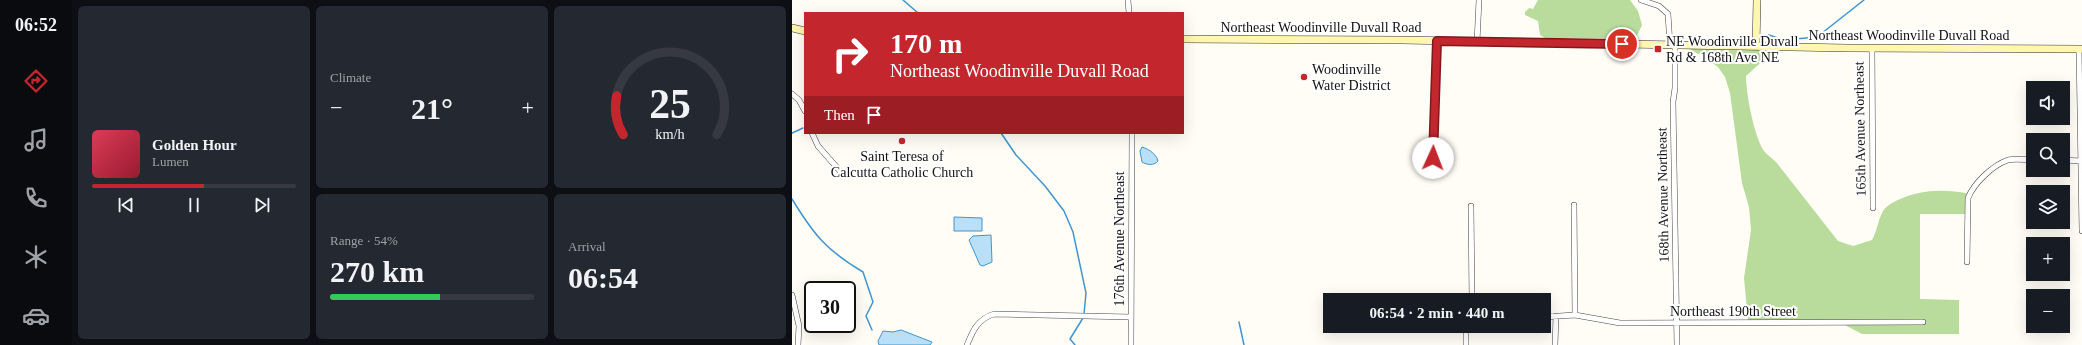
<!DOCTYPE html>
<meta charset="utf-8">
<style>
:root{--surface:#171b24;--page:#242831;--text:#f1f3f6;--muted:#9ea1a6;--line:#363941;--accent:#c4262e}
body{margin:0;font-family:Georgia,serif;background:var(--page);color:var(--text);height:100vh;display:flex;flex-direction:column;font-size:15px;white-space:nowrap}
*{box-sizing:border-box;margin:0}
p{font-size:13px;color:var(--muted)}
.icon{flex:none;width:22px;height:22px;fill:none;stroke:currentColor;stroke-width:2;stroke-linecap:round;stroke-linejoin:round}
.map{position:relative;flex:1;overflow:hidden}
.panel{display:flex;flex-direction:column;gap:6px;padding:6px;background:#0d0f14;width:720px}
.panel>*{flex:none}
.guide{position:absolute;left:12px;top:12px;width:380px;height:122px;border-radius:0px;box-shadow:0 4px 16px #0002;background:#c4262e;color:#fff;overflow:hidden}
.fabs{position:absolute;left:1234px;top:81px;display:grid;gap:8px}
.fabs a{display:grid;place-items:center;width:44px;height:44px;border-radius:0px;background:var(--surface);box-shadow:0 4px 16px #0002;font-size:20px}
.speed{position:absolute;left:12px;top:281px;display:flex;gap:8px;font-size:20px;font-weight:700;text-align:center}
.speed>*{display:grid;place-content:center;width:52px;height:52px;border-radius:50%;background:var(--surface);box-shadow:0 4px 16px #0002;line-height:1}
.speed .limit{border:2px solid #111;border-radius:6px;background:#fff;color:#111}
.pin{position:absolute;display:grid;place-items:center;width:34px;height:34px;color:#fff;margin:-17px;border:2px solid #fff;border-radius:50%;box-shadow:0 1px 4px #0007}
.me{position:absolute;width:44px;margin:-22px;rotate:2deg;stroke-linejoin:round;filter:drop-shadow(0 0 3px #0008)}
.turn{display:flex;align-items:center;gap:14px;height:84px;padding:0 20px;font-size:18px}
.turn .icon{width:52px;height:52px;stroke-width:2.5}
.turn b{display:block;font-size:28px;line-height:34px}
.then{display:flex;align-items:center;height:38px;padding:0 20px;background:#0003;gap:8px;font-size:15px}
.big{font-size:30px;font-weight:800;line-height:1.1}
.panel .card{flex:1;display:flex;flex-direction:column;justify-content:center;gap:6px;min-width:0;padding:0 14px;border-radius:6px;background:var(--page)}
.panel .dial{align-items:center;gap:0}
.dial svg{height:104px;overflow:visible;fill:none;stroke:var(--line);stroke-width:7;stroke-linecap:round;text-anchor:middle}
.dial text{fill:var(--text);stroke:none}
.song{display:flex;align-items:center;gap:12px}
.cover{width:48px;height:48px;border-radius:6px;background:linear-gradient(135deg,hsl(350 70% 55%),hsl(350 70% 35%))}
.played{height:4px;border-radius:2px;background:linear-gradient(90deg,var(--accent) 55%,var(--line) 55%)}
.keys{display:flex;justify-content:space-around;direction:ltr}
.heat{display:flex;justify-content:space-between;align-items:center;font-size:22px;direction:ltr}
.charge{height:6px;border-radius:3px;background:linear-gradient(90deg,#34c759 54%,var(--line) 0)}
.panel .tiles{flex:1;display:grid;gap:6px;grid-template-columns:repeat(3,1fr)}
.card:first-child{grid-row:span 2}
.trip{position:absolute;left:531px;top:293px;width:228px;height:40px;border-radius:0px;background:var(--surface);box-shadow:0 4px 16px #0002;font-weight:800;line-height:40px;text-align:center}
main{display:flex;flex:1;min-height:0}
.menu{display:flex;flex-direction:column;width:72px;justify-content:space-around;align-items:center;background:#090b0e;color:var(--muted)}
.menu .icon{width:28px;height:28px}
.menu .active{color:var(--accent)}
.menu b{font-size:18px;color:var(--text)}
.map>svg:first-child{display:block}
</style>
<main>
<nav class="menu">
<b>06:52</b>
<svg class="icon active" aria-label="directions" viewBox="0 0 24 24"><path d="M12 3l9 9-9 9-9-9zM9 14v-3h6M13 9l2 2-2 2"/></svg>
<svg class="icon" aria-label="music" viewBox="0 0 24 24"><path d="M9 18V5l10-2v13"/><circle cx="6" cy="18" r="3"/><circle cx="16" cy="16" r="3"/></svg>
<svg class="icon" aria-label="phone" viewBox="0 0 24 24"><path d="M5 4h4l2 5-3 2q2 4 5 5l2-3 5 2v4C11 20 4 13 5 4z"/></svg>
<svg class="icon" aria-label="climate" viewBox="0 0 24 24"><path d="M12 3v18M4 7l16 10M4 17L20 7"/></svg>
<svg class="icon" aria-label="car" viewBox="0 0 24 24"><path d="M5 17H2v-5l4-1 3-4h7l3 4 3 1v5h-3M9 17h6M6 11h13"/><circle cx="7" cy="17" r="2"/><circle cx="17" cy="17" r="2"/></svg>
</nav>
<section class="panel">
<div class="tiles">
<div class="card">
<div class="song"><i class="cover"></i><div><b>Golden Hour</b><p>Lumen</p></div></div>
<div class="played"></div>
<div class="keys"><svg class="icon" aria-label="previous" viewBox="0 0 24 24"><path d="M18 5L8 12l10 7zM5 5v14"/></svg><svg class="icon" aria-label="pause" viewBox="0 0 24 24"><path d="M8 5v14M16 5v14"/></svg><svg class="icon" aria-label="next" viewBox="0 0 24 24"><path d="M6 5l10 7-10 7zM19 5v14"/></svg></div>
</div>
<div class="card"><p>Climate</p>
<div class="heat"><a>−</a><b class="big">21°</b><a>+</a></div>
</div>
<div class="card dial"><svg viewBox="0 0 100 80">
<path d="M14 69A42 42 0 1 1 86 69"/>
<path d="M14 69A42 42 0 0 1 9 39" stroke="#c4262e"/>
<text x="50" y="56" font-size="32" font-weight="700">25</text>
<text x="50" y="72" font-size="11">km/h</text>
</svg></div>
<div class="card"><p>Range · 54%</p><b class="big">270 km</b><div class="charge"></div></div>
<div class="card"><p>Arrival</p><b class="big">06:54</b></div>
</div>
</section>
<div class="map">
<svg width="1290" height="345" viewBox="0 0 1290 345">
<rect width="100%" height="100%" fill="#fffdf5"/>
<path fill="#b9dc9c" d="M746 0H838L846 11 850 25 844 38H753L748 35 746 21 733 15V12L737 8 741 9Z
M897 49H969L976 56 954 76C954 94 962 136 972 151 975 155 980 158 984 162L1046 241 1061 246 1080 240C1085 231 1086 220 1091 211 1095 205 1100 203 1106 200 1129 189 1153 189 1178 194L1176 214H1128V299L1167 300V334H1070L1049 323 956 321 952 278 959 230 957 207 950 183 938 93 933 77 926 67 912 57Z"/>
<path fill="#b9e0f7" stroke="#3f96cf" d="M350 147C357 149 365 155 366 161 362 166 355 165 350 162L348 151Z
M162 217 190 218V231H162Z
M199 235 200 262 191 266 188 265 177 240 181 236Z
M109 330 140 342 138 345H87L86 341 91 331 101 332Z"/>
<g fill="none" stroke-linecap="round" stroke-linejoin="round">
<path stroke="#3f96cf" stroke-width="1.5" d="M111 0 126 13
M971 37 977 35 992 40 1025 37 1072 0
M0 133 11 128
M209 133 224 155 253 186 272 211 281 232 294 293 292 314
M0 199C22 235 34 250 71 272L81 302 74 316 80 330
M447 322 452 345
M283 345 278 339 291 318"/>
<defs>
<path id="street" d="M336 0 337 13
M849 0 867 6 876 14 878 45
M685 42 687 0
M883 45V88L881 102 885 345
M1080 49 1081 208
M1287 49 1290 231
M0 94 7 100 13 111
M20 133 26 146 48 171
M641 157 645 41
M1271 160 1289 161
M782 205 783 315
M679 206 680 300
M1175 262 1176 198C1182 183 1201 165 1216 160 1223 158 1234 160 1241 160
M0 295 7 326 6 345
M752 317 783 315 828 323 1131 322
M175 345C181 330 186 319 202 314L339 317
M339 345 340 133
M674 345V326
M763 345 764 316"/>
<path id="secondary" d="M0 28 13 31
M391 39 609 40 1055 48 1290 49
M964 47 965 0"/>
</defs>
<use href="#street" stroke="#444" stroke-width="6"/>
<use href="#secondary" stroke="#333" stroke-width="8"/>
<use href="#street" stroke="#fff" stroke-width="5"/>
<use href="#secondary" stroke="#fff6b0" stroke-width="7"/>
</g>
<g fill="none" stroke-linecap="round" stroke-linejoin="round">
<defs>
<path id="route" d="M641 158 645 41 830 44"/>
</defs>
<use href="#route" stroke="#7f191e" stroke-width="10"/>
<use href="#route" stroke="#c4262e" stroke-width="7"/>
</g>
<g fill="#c4262e" stroke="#fff" stroke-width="1.5">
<rect x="862" y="45" width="8" height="8" rx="2"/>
<circle cx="512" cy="77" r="4"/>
<circle cx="110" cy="141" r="4"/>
</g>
<g text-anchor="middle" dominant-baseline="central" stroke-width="4" stroke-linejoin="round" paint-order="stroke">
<g font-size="14" fill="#111" stroke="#fff">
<text x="529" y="27">Northeast Woodinville Duvall Road</text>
<text x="1117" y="35">Northeast Woodinville Duvall Road</text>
<text transform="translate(1068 129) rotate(-91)">165th Avenue Northeast</text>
<text transform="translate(871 195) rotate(-91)">168th Avenue Northeast</text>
<text transform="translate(327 239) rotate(-90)">176th Avenue Northeast</text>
<text x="941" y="311">Northeast 190th Street</text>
</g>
<g font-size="14" fill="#111" stroke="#fff" text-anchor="start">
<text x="874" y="41">NE Woodinville Duvall<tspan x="874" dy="16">Rd &amp; 168th Ave NE</tspan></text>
<text x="520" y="69">Woodinville<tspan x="520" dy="16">Water District</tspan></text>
<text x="110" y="156" text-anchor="middle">Saint Teresa of<tspan x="110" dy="16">Calcutta Catholic Church</tspan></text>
</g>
</g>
</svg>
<div class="fabs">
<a><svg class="icon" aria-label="sound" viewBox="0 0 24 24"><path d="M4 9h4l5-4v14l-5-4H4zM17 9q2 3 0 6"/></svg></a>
<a><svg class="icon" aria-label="search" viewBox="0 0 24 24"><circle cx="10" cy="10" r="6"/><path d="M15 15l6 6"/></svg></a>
<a><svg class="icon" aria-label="layers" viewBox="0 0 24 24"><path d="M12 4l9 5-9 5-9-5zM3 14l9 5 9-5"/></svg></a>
<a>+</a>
<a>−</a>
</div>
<div class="speed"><div class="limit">30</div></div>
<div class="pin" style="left:830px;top:44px;background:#d93025"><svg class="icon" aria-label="arrive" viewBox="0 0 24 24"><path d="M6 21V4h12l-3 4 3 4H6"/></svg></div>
<svg class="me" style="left:641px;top:158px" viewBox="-20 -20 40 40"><circle r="19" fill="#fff"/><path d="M0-13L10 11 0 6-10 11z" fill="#c4262e"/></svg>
<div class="trip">06:54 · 2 min · 440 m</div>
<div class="guide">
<div class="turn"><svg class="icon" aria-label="right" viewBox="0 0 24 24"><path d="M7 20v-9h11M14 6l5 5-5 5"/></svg><div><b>170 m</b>Northeast Woodinville Duvall Road</div></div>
<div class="then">Then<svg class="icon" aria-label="arrive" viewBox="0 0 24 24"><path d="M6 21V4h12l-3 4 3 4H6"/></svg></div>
</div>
</div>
</main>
